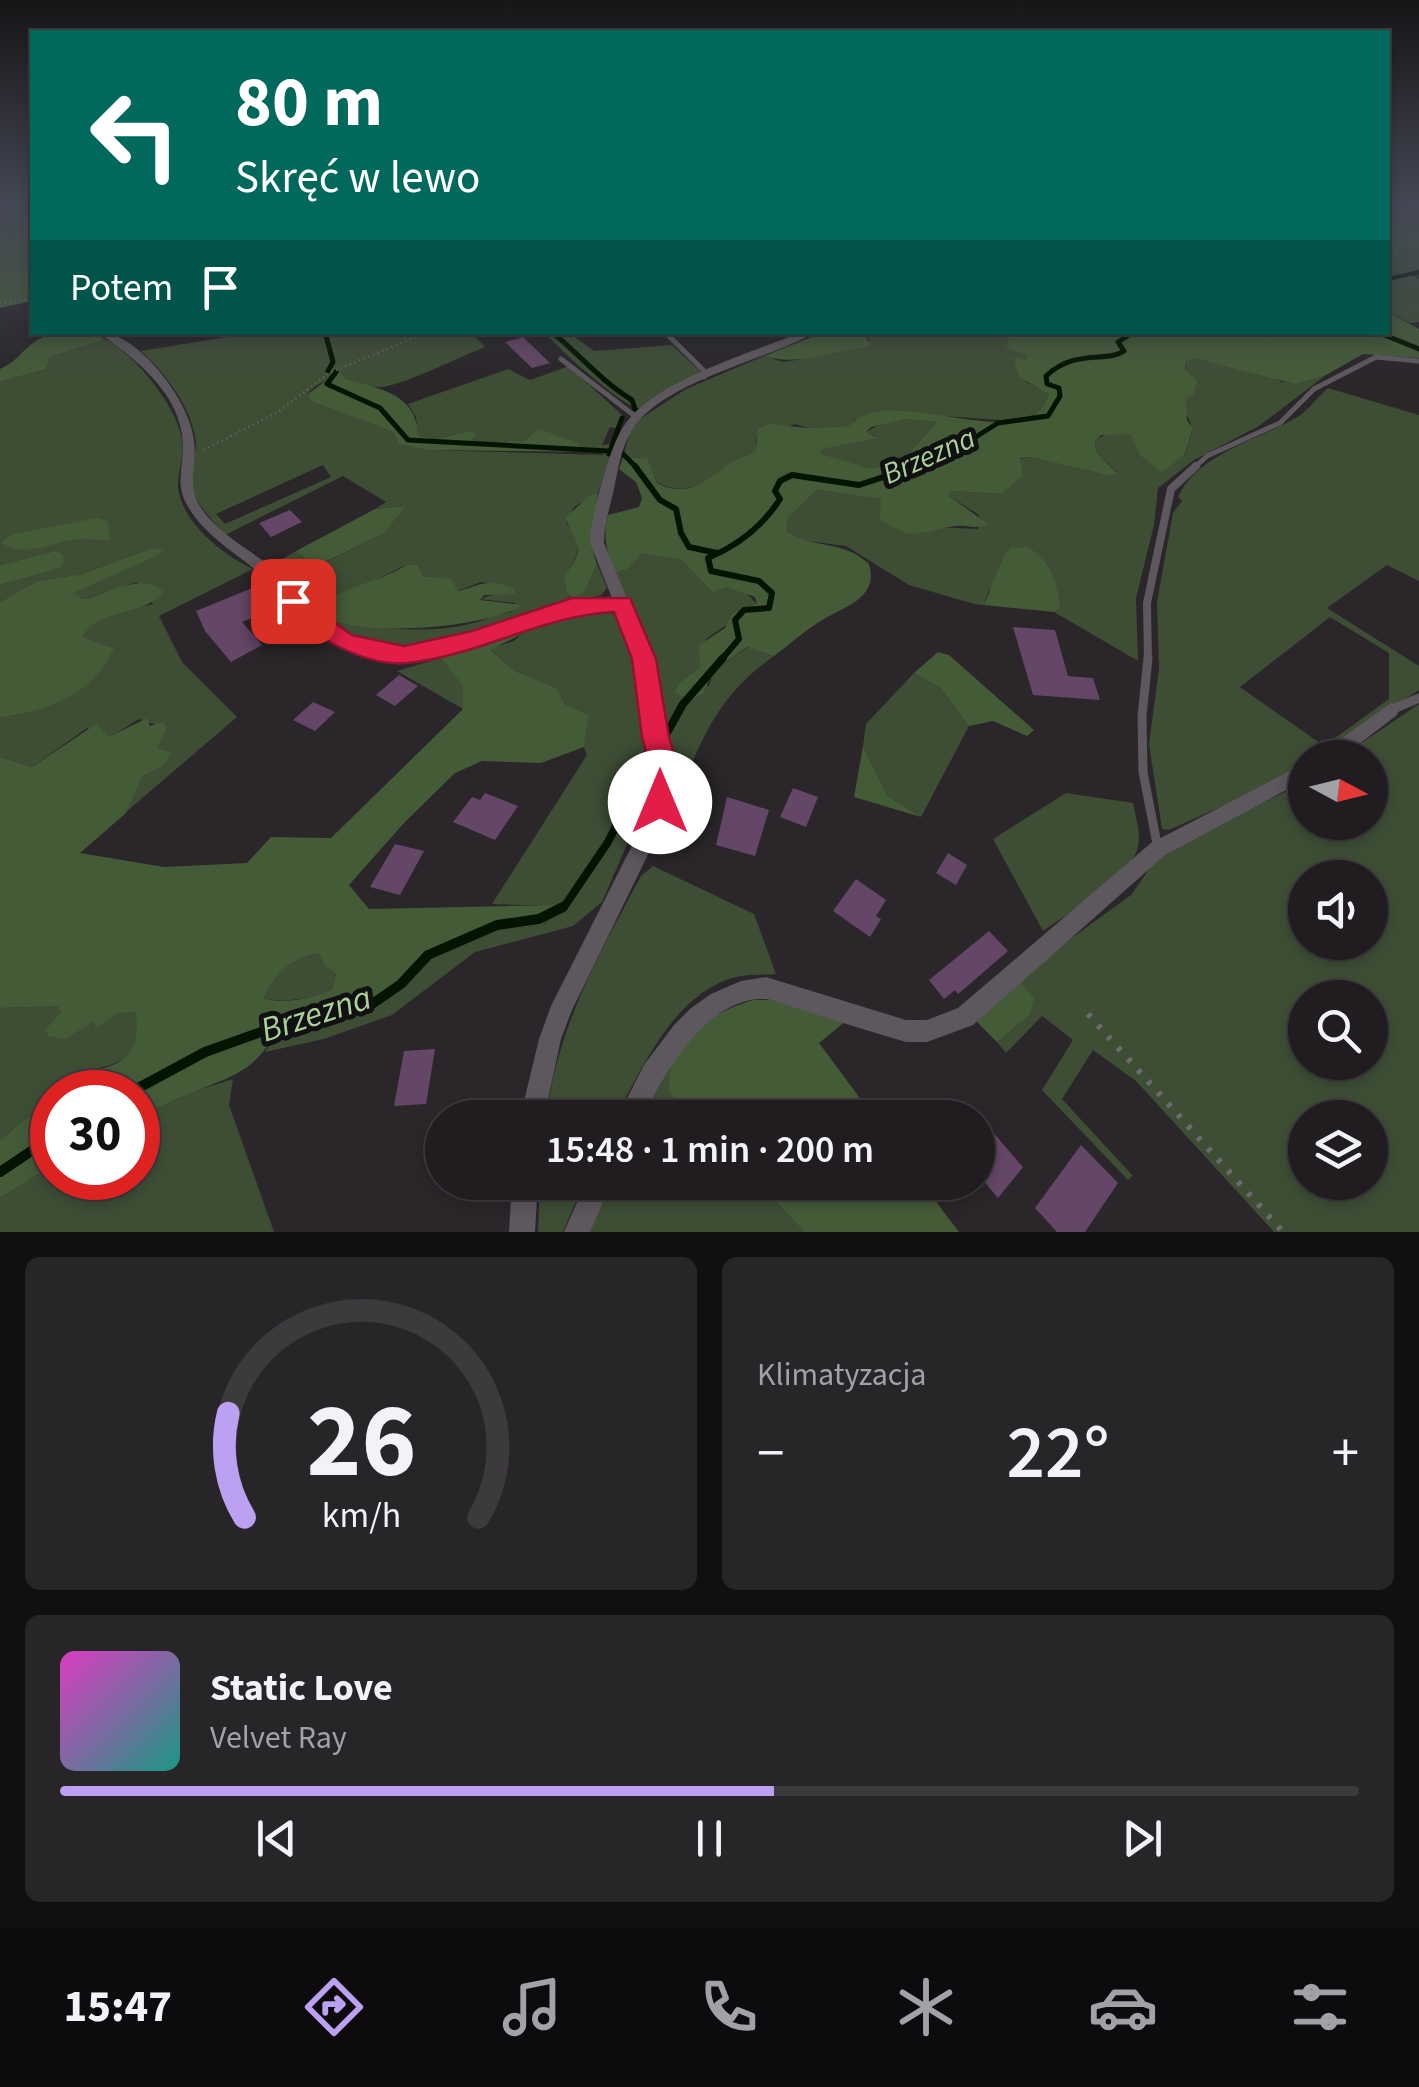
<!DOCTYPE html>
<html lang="pl">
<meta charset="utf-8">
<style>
:root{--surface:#201c20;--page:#282529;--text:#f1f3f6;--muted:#a2a1a5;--line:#3d3a3e;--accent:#bca0f2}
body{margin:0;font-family:"Source Sans 3",sans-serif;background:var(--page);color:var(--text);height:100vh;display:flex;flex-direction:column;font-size:38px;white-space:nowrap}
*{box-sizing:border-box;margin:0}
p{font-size:32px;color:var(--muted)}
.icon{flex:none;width:55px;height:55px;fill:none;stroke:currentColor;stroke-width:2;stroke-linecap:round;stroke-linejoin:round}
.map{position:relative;height:1232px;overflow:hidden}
.side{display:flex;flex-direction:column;gap:25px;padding:25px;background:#120f12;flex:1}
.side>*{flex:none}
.top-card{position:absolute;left:30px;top:30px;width:1360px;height:305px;border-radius:0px;box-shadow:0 5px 15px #0003,0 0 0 2px var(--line);background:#00695c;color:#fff;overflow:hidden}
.needle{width:65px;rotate:97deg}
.tools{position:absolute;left:1288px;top:740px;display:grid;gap:20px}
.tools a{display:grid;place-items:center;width:100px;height:100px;border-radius:50%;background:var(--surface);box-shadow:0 5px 15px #0003,0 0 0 2px var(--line);font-size:50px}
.speed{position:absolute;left:30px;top:1070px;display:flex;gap:20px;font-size:50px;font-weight:700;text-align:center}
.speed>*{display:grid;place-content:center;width:130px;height:130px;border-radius:50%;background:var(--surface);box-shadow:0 5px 15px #0003,0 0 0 2px var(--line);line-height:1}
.speed .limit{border:15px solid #d22;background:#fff;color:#111}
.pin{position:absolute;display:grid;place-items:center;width:85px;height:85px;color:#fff;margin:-42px;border-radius:20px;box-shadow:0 5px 15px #0006}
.me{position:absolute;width:110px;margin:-55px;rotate:0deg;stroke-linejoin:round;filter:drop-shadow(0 0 8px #0008)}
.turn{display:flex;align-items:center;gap:35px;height:210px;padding:0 40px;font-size:45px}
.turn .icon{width:130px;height:130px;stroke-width:2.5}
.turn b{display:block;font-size:70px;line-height:85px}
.then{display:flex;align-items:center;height:95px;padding:0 40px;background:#0003;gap:20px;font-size:38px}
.big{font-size:75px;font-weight:600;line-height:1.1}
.side .widget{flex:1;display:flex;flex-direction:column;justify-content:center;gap:15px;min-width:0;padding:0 35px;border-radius:15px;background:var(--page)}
.side .dial{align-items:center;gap:0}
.dial svg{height:260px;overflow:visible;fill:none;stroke:var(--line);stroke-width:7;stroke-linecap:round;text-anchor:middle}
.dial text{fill:var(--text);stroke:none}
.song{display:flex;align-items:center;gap:30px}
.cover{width:120px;height:120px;border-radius:15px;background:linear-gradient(135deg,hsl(310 70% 55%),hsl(170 70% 35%))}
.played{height:10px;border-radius:5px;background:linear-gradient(90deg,var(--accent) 55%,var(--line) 55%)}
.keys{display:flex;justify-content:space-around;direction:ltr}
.heat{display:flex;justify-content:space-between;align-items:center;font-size:55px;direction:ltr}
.side .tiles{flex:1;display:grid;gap:25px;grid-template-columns:1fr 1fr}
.widget:last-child{grid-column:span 2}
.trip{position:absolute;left:425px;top:1100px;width:570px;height:100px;border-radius:50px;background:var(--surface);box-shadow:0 5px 15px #0003,0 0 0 2px var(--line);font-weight:600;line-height:100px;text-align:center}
.tabs{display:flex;height:160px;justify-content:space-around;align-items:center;background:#0d0b0d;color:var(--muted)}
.tabs .icon{width:70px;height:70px}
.tabs .active{color:var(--accent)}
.tabs b{font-size:45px;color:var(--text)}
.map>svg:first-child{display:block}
</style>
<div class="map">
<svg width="1419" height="1232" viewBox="0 0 1419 1232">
<rect width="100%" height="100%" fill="#2a262a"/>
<path fill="#3e4e35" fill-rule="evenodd" d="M1388 232 1390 244 1399 253 1397 249H1419V272L1411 275 1419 279V322L1410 323 1388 312Z
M960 332 1007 333 1020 351 1029 356 1026 382 1050 393C1045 413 1033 416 1015 421L886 412 854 420 850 426 808 428 795 424 756 439 757 450C747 455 737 458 728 464 703 481 690 499 657 482L646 458 623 457 630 431 640 419 686 389 764 356 783 362 802 359 870 341 864 333Z
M251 333H472L485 347C464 355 401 386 382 387 351 389 336 365 308 393L310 401 395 432 428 450 604 455 595 449H580L576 442 553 434 525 441 469 442 475 434 471 431 435 439 418 435 416 417 408 404 508 369 530 380 569 366 622 415 619 429 610 427 602 445 614 443 598 493 574 507 566 523C583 542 580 556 564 575L586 590 597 564 607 588 601 595C534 611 435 660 368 644 349 640 336 628 321 617 363 629 431 635 473 623 486 620 496 614 511 612L515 603 480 599 513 588 481 582 457 591 451 580 423 576 418 565 408 564 361 587 328 597 314 609 276 568 260 559 274 564 296 551 308 561 324 563 383 534 405 506 375 509 386 502 343 476 225 535C211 518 189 498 189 475 189 465 196 455 196 444 194 411 165 372 141 351ZM323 465 331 477 225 524 216 514Z
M546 333H569L594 351 672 345 702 373C688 381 652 408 638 408 626 409 552 344 546 333Z
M102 337C134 354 175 402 182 439 185 454 178 470 178 485 180 522 223 555 253 569L159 616 182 662 237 717 126 812 142 777 165 763 170 752 156 748 167 729 139 719 110 737 87 728 32 767 0 757V718L17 715 114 648 81 637C97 613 126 611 153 604L137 582 84 599 72 593 127 566 152 548 82 574 37 581 0 602V585L58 569 55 551 0 565V382L46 369 50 357 101 341Z
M1194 358 1269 375 1282 382 1326 375 1259 426 1194 460 1158 488 1154 525 1136 598 1138 661 1054 612 1060 607 989 590 984 605 974 604 909 585 846 546 800 540 787 532 788 518 817 490 882 499 888 525 978 529 979 515 949 496 951 491 1001 494 1014 481 1019 459 1029 457 1113 476 1117 472 1096 452 1095 441C1105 432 1117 431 1130 434L1141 455H1185L1193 428 1185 412 1186 362Z
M1328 388 1419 415V581L1387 565 1327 608 1419 666V690L1327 751 1316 757 1305 758V764L1267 786 1169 830 1162 829 1149 744 1159 669 1157 602 1173 513 1182 501 1178 497C1198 454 1255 441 1294 419 1308 412 1316 398 1328 388ZM1330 617 1389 653V699L1324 746 1240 687Z
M905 419 939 422 899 464 869 468 820 455 821 449 876 437 866 432 886 421Z
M642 552 682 560 726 587 743 590 757 604 706 639 700 667 679 683 709 686 713 671 748 647 774 656C728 688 705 727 686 779L662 721 648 642 615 573 626 570Z
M593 610 610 612 621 619 635 661 645 748 630 786 643 777 650 778 651 789 602 902 573 926 475 952 392 1015 324 1039 265 1052 276 1030 378 996 433 959 499 930 544 925 557 906 492 904 587 755 584 747 589 715 565 704 557 688 515 671 489 649 514 641 523 633 513 631 566 613Z
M441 658 464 686 463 709 397 671Z
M914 673 940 688 969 726 921 817 888 796 863 746 866 724Z
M1419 704V1232H1274L1136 1081 1093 1050 1062 1099 1133 1176 1128 1180 1042 1090 1073 1040 1042 1016 1006 1053 997 1042 1029 1016 1020 982 1054 951 1131 895 1152 865 1175 846 1305 782V822H1370V758L1341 757ZM1305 878H1370V942H1305ZM1305 998H1370V1062H1305ZM1305 1118H1370V1182H1305Z
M1066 793 1133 803C1136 818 1142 836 1137 850 1127 880 1068 913 1043 931L993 839Z
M653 866 754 914 776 974C764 975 749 974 736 977 674 993 644 1066 615 1117L546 1118C558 1025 598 956 641 876Z
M320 954 326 967 336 974 332 989C314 998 283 1004 264 998 274 974 293 956 320 954Z
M58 1006 77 1029 93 1022 96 1027 117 1014 135 1010C137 1018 140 1028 139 1035 136 1062 100 1071 79 1069L58 1092H52V1098L0 1140V1008Z
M673 1055 688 1110 695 1117 637 1118Z
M233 1079 229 1105 274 1232H0V1198L52 1166V1178H138V1118L192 1092Z
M606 1182 759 1183 804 1232H590Z
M540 1183H584L563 1232H538Z"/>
<path fill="#445b38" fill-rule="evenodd" d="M0 205H32V301L0 308Z
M1388 205 1419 210V249H1397L1404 258 1395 256 1388 232Z
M1388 312 1419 329V358L1363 354 1326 375 1295 384 1194 358 1186 362 1185 369 1197 381 1193 395 1186 398 1187 421 1193 427 1185 454 1162 472 1140 455 1130 434 1101 435 1095 441 1096 452 1117 473 1112 476 1029 457 1020 458 1023 476 1001 494 951 491 949 496 988 524C976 530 969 525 957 526 919 530 919 544 880 520L881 499 817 490 788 518 787 532C817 550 842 539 869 564 880 599 842 607 819 622 803 632 789 645 774 656L747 647 713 671 703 694 689 700 675 693 679 683 700 667 699 645 725 628 733 613 757 604 755 597 726 587 713 592 682 560 642 553 626 570 615 573C607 552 602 536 608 515L639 507 642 498 636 482 619 469 623 457 647 458 657 483C690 499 703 481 728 464 736 458 747 456 756 450L758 429 770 424 808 428 849 426C888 379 1032 462 1049 394L1019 377 1014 358 1026 360 1028 356 1006 347 1010 336 1007 333 1388 332ZM905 419 938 422 899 464 869 468 820 454 822 449 877 438 866 432 871 427Z
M90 332 102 337 101 341 50 357 46 369 0 382V369C16 362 20 353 33 343 50 330 70 332 90 332Z
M822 333H864L871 346C836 350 800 367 764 356Z
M339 371 345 379C377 388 417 393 418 435L435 439 471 431 476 434 470 442 525 441 538 429 577 442 581 449 608 452 428 450 399 444 394 432 310 401 308 394Z
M598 493C596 521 586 536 597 564L586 590 574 598 567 592 564 575C587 548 577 545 565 518L589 496Z
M406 506 383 534 323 563 308 561 296 551 375 509Z
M97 518 107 521 111 539C100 542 91 538 79 539 52 541 26 560 1 542L14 534Z
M1028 547C1050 562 1058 581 1060 608L1054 612 984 605 1004 556 1011 548Z
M152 548 163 550 156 556 73 593 84 599C108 594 143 571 163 592 142 618 101 606 82 637L114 648C92 696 50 709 0 718V602L37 581 82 574Z
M55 551 63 555 64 563 58 569 0 585V565Z
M408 564 418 565 423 576 451 579 458 591C482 585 486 578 513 588L515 594 484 595 480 600 522 605C491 628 342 642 314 609 339 587 379 583 408 564Z
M513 631 524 633 490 650 515 671 557 688 565 704 589 715 584 747 541 763 482 761 455 773 404 823 349 885 369 909 558 905 543 925 499 930 433 959 378 996 277 1030C254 1074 230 1076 189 1094 171 1101 155 1110 138 1118V1092H58L79 1069C119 1073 144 1052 135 1011L117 1014 96 1028 93 1022 65 1039 48 1036 46 1029 61 1012 58 1006 0 1008V757L32 767 96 724 109 737 147 718 150 726 164 722 167 729 157 748 171 752 166 763 142 777 126 813 80 853 164 867 247 863 271 837 331 838 463 709V686L441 658 450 651ZM319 954 326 967 336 974 332 989C314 998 284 1005 264 998 274 974 294 956 319 954Z
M938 652 949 655 1034 730 1027 736 993 721 969 726 940 688 914 673Z
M863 746 888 796 921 817 854 797Z
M1020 982 1034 998 1029 1016 997 1042 974 1019Z
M753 1000H778L846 1021 819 1043 874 1117H695L669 1093C670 1081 669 1063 675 1053 691 1025 724 1009 753 1000Z
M52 1098V1166L0 1198V1140Z
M759 1183H922L959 1232H804Z"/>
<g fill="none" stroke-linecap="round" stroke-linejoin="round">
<path stroke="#031400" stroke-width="4" d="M1388 279 1419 272"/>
<path stroke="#031400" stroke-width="5" d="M325 332 333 362 328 371
M552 332C580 355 601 381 632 400L635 409
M1377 332 1419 349
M336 372 327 384 380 408 408 440 608 451
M609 454 622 418
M623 454 637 468
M910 468 955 450 998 423 1048 416 1060 396 1059 388 1047 384 1046 376C1076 348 1107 363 1124 351L1118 342 1134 332"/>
<path stroke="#031400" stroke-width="6" d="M635 466 660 500 676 509 681 533 689 547 717 553
M721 660 739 639 735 620 744 610 769 608 772 593 759 581 711 571 708 558C739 545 762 527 780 499L775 491 780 481 792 475 859 485 917 466"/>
<path stroke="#031400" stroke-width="8" d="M668 731 683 704 723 658
M558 910 564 907 608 842 648 762"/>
<path stroke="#031400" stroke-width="10" d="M131 1092 205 1052 314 1013 372 1004 401 984 428 955 497 925 539 919 563 907
M0 1172 52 1137"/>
</g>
<path fill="#644766" d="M523 337 550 363 532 368 505 342Z
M290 510 302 522 271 537 259 523Z
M257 586 271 610 242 622 262 645 231 662 205 631 196 611Z
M1013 627 1055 630 1068 676 1093 678 1100 700 1033 695Z
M399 675 418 686 395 706 376 695Z
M313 702 335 712 315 731 293 720Z
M793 788 818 797 806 827 780 817Z
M485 793 518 806 495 840 453 822 472 797 480 800Z
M727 797 769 810 755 856 716 845Z
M395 844 424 851 400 895 370 887Z
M948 853 967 865 956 885 936 873Z
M856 879 886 900 876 916 881 919 870 937 833 911Z
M989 931 1008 951 958 994 955 990 944 999 929 980Z
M435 1049 426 1104 394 1106 404 1051Z
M978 1115 1023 1167 998 1198 978 1174Z
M1081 1145 1118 1183 1085 1232H1057L1035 1208Z"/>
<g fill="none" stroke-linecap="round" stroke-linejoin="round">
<path stroke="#6e6a6e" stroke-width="2.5" stroke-dasharray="1 4" stroke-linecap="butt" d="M0 304 32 298
M204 450 278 412 329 373 428 332"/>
<path stroke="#6e6a6e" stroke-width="6" stroke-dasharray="4 11" stroke-linecap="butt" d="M1088 1014 1283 1232"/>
<path stroke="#5d585e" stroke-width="5" d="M665 332 704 371V377
M561 359 636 417
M1194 468 1207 456 1280 423 1314 389 1376 357 1419 361"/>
<path stroke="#5d585e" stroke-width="8" d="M1148 660 1147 603 1171 489 1196 466"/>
<path stroke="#5d585e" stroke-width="9" d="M1148 658 1142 716 1143 772 1158 849
M1391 710 1419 698"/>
<path fill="#5d585e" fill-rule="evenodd" d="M98 332C139 332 190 402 194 440 197 461 188 481 197 501 212 530 246 547 271 567 283 577 291 590 302 601 335 634 373 649 419 648L572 601 612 598 590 543V537C594 508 610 440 629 419 664 378 751 353 802 332H816C768 360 662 381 632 430 621 448 618 469 614 489 610 507 604 525 604 543L652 659 674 787 660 830 572 1010 561 1039 544 1118H520L539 1039 551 1006 641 828 656 787 636 659 616 608C601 609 585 609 570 612 538 619 507 632 476 642 452 649 427 661 402 660 359 659 317 637 288 605 279 595 273 584 263 576 236 553 203 535 186 503 175 483 184 464 183 443 180 392 135 359 98 332Z
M1391 703 1397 705 1399 710 1397 715 1341 758H1318L1321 753Z
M1305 763V780L1165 855 973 1025 927 1042H906C871 1032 837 1021 802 1010 791 1007 777 1000 765 999 706 997 665 1073 642 1118H617L644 1065 674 1025 691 1008 711 994 741 981 766 977 906 1020H927L958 1008 1151 843Z
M512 1182H538L535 1232H509Z
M586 1182H612L590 1232H564Z"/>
</g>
<linearGradient id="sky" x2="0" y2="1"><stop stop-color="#171517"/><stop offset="0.54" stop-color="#444755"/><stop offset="1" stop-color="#444755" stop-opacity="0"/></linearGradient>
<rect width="1419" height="377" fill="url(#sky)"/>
<path fill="#e11d48" stroke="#92132f" stroke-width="2.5" d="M293 593 352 635 404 646 472 631 572 598H630L656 659 669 737 679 772 670 811 660 814 651 811 646 802 652 772 642 737 632 659 614 612C540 616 479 656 407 663 367 667 304 635 282 601Z"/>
<g text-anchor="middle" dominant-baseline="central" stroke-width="10" stroke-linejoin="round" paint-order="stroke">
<g font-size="30" font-style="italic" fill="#aad296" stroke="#111012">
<text transform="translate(929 456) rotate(-24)">Brzezna</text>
</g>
<g font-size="35" font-style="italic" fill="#aad296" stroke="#111012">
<text transform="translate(316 1014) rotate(-18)">Brzezna</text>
</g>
</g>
</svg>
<div class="tools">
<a><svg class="needle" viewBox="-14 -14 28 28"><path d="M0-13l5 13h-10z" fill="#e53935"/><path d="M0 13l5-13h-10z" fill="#a2a1a5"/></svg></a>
<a><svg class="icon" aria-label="sound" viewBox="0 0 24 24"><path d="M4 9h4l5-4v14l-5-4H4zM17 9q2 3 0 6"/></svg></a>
<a><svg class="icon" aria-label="search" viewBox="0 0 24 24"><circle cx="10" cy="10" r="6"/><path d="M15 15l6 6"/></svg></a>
<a><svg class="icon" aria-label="layers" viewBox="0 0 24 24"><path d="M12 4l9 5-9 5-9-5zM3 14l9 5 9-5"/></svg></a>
</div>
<div class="speed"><div class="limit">30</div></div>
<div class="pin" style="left:293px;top:601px;background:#d93025"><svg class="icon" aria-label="arrive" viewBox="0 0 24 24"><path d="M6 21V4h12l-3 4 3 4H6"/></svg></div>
<svg class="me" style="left:660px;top:802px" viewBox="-20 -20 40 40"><circle r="19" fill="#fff"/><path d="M0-13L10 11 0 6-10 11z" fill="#e11d48"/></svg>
<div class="trip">15:48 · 1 min · 200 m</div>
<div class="top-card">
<div class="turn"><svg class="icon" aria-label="left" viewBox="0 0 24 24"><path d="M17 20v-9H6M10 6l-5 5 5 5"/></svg><div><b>80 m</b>Skręć w lewo</div></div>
<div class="then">Potem<svg class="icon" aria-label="arrive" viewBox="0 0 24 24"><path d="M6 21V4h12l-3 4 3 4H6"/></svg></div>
</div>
</div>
<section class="side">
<div class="tiles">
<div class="widget dial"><svg viewBox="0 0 100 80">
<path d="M14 69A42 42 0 1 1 86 69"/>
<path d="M14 69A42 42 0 0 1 9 37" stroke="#bca0f2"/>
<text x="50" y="56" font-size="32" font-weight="700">26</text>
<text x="50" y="72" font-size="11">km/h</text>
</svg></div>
<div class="widget"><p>Klimatyzacja</p>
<div class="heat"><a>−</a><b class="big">22°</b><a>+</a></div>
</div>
<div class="widget">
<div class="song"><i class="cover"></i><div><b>Static Love</b><p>Velvet Ray</p></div></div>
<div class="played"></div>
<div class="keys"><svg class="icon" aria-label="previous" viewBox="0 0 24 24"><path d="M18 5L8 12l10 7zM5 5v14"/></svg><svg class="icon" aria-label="pause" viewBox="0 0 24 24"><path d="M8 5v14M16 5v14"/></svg><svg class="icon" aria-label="next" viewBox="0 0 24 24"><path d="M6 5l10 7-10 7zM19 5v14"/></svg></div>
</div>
</div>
</section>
<nav class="tabs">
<b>15:47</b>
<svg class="icon active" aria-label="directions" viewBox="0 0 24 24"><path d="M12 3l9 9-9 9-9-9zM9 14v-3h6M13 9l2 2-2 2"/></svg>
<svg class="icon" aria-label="music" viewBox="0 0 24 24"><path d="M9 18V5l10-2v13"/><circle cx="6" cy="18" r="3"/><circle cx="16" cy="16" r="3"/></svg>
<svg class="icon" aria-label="phone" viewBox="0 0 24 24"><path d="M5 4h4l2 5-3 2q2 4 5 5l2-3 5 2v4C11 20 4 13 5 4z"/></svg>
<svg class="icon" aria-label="climate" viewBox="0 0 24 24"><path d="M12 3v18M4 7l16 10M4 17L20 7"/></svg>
<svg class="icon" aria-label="car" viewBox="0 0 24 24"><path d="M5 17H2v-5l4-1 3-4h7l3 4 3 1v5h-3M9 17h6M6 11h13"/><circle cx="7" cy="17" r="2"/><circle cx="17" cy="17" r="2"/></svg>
<svg class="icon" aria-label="filters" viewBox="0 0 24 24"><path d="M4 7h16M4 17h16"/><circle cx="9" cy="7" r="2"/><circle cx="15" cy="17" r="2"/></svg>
</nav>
